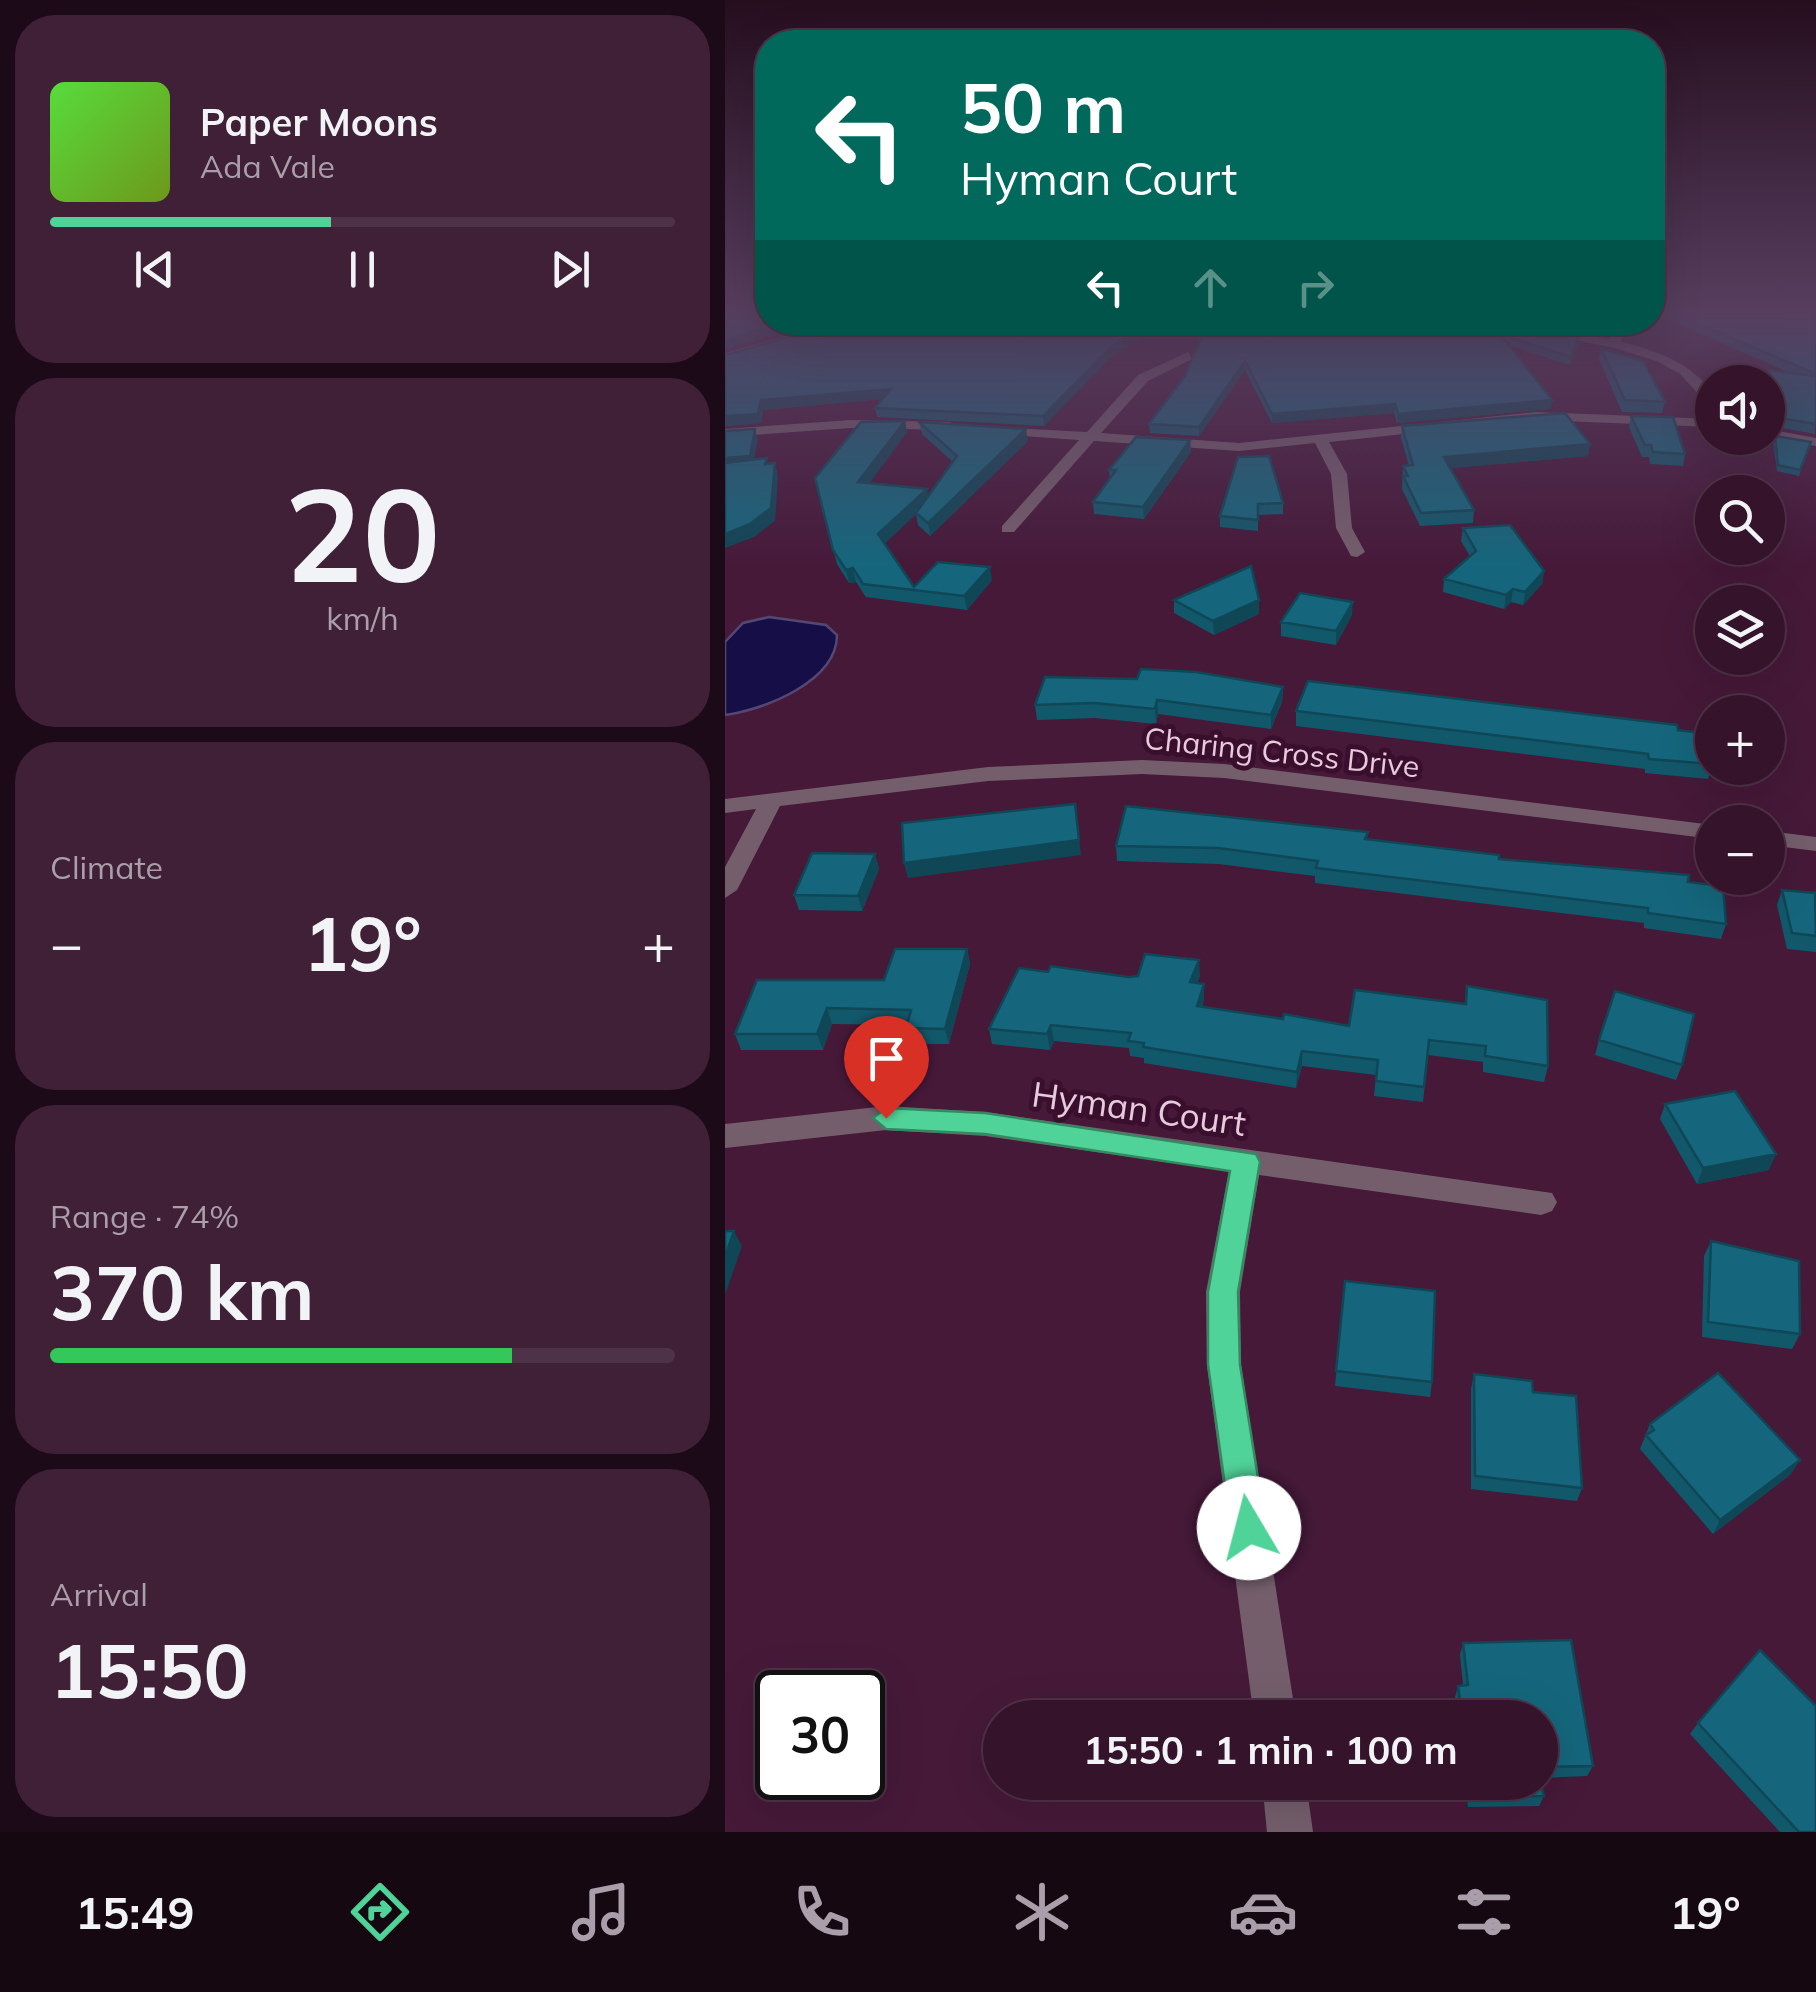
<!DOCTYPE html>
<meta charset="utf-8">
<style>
:root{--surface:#34132b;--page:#3f2037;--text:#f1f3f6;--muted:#a99ea9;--line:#4e3247;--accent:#50d398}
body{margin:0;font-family:Mulish,sans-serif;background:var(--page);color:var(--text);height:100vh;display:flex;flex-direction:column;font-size:38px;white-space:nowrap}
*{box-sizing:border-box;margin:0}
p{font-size:32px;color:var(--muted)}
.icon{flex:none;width:55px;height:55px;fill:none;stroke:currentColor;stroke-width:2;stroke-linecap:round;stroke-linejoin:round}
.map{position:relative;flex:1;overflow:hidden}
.panel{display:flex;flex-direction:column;gap:15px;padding:15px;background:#1d0a18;width:725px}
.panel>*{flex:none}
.top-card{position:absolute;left:30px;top:30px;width:910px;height:305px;border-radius:40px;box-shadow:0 10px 40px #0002,0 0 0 2px var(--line);background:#00695c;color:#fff;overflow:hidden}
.fabs{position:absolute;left:970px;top:365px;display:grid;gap:20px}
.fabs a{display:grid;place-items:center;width:90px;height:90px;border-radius:50%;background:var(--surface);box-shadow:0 10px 40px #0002,0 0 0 2px var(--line);font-size:50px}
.speed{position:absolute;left:30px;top:1670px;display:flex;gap:20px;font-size:50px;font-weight:700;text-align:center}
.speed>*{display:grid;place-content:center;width:130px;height:130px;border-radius:50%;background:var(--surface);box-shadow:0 10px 40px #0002,0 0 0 2px var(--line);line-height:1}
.speed .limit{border:5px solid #111;border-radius:15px;background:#fff;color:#111}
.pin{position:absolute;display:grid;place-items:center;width:85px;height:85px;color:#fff;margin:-102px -42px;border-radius:50% 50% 50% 0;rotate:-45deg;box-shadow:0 0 10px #0007}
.pin .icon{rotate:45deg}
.me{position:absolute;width:110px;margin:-55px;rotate:352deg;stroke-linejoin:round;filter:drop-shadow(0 0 8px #0008)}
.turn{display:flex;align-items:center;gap:35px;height:210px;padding:0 40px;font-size:45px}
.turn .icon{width:130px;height:130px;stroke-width:2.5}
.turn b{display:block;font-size:70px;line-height:85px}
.lanes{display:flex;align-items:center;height:95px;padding:0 40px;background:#0003;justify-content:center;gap:50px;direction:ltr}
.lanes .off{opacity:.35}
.big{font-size:75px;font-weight:700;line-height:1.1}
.panel .card{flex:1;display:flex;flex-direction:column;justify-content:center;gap:15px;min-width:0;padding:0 35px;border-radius:40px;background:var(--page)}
.panel .dial{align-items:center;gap:0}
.dial b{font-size:130px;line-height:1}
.song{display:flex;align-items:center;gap:30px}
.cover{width:120px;height:120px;border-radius:15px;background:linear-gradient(135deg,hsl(110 70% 55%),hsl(80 70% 35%))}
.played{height:10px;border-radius:5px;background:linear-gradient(90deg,var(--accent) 45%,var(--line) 45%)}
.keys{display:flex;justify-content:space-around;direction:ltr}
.heat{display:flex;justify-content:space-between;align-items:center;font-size:55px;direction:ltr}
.charge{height:15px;border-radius:8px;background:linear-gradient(90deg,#34c759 74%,var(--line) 0)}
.trip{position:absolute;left:258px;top:1700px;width:575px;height:100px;border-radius:50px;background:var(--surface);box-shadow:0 10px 40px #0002,0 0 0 2px var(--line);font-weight:700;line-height:100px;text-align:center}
.tabs{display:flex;height:160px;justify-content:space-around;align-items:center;background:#150811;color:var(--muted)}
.tabs .icon{width:70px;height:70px}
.tabs .selected{color:var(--accent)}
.tabs b{font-size:45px;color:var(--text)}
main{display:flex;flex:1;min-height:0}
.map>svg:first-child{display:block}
</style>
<main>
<section class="panel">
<div class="card">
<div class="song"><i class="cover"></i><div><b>Paper Moons</b><p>Ada Vale</p></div></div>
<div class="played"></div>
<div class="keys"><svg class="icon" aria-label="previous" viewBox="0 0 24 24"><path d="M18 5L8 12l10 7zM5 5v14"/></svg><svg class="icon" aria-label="pause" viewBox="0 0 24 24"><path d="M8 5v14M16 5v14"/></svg><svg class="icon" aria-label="next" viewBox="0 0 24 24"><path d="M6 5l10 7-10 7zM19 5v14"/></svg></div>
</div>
<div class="card dial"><b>20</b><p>km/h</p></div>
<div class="card"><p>Climate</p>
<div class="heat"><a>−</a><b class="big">19°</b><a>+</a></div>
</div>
<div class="card"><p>Range · 74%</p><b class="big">370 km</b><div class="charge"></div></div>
<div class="card"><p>Arrival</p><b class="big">15:50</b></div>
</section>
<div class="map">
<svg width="1091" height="1832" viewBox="0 0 1091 1832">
<rect width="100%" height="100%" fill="#461939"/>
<path fill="#160f47" stroke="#554774" stroke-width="2.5" d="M44 617 101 625 112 635C112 682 38 710 0 715V642L18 623Z"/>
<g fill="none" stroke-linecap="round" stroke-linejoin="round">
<path fill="#745e6c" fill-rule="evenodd" d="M897 322H910L895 341C930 351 967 362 988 394V410L955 374 934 362 890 348 815 333 821 329 884 339Z
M87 329 91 336 0 361V353Z
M463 352 467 359 423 381 376 433 514 443 811 412 988 419V427L811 420 604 442 622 474 627 528 640 552 632 557 626 556 611 528 606 474 590 443 514 451 369 441 289 532H277V526L354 440 270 434 265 433V427L362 432 413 375Z
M126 420 225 422 232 426 225 430 126 428 0 437V429Z
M1042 429 1091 438V446L1042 437Z
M417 760 499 764 988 825V839L499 778 417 774 263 781 55 806 12 890 0 898V867L31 809 0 813V799L263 767Z
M1042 831 1091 837V851L1042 845Z
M161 1106 260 1112 827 1193 832 1202 827 1211 816 1215 534 1175 515 1292 516 1365 571 1718H529L482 1365 481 1292 504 1171 260 1136 161 1130 0 1148V1124Z
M537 1782H581L588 1832H542Z"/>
</g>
<path fill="#12586b" d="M1091 310 1090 434 1046 426 1042 379 1044 370 1063 372 954 324 955 316Z
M151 322H443L388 355 319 426 152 417 150 408 157 399 38 410 36 423 0 426Z
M483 322 854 336 853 344 844 365 784 345 826 409 672 423 669 413 547 423 520 370 474 436 425 433 424 424 460 376Z
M806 322H861L858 331Z
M876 348 940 402 937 413 897 412 874 359Z
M906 416 960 454 958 466 925 464 924 457H917L904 427Z
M180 421 182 432 144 483 203 496 228 462 197 434 194 422 303 441 205 536 193 525 191 514 160 543 189 587 267 580 242 610 141 597 131 582 124 583 112 564 90 478Z
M677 426 865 444 863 456 725 468 749 510 748 523 695 526 677 489 678 466H684L676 438Z
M1050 436 1086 442 1074 476 1052 471 1048 442Z
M465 440 466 452 419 519 369 514 368 502 385 479 384 470Z
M544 456 558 503V514L533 515V531L495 527V516Z
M738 528 819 571 817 584 798 605 786 602 779 609 718 592 719 579 745 556 736 541Z
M449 600 534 614 489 635 449 613Z
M627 615 611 645 556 636V622Z
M558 687 557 702 546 729 433 714 431 724 370 718 312 720 310 705Z
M571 711 953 730 987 764 983 779 920 773V769L571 726Z
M643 832 642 839 774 859 963 882 1001 924 996 939 919 928V923L590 883V876L494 864 392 861 391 846Z
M150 854 154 869 137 911 74 910 69 895Z
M1057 890 1091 896V952L1062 949 1052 905Z
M242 949 245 964 224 1044H185L181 1028 182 1025 107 1024 98 1050H16L10 1034Z
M475 976 472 983 479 999 477 1007 558 1019 624 1026 740 1004 742 986 823 1066 819 1082 758 1072V1062L703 1055 698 1102 649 1096 651 1075 577 1066 571 1088 419 1063V1058L405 1056 404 1048 329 1041 325 1050 267 1044 264 1029 403 977Z
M874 1040 957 1065 951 1080 870 1055Z
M940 1104 1044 1170 972 1184 935 1119Z
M986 1241 1075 1334 1067 1349 977 1337 979 1256Z
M620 1281 707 1382 705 1397 610 1386Z
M749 1374 808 1392 857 1488 852 1501 746 1489V1389Z
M925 1424 1066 1474 988 1534 915 1449Z
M738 1643 868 1766 862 1776 815 1778V1718H732L730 1697 733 1686 738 1685 735 1655Z
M973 1723 1091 1832H1055L965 1734Z
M740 1782H815L819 1796 814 1806 743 1807Z"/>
<path fill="#0f4757" d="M59 322H113L74 327 0 349V340Z
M428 322H443L388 355 319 426 318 416 387 346Z
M520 361V370L474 436V427Z
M166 389 167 398 38 410 36 423 0 426V416L36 400Z
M827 400 826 409 672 423 673 414Z
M670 404 669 413 547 423V414Z
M180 421 182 432 136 495 133 482Z
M30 429 33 439 28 465 0 468V458Z
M301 429 303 441 205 536 203 523Z
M465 440 466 452 419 519 418 507Z
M865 444 863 456 718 469 719 457Z
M50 463 53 476 50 521 29 537 0 548V534Z
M202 489 204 502 156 547 153 534Z
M265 567 267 580 242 610 239 596Z
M128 568 131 582 124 583 121 570Z
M819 571 817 584 798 605 800 592Z
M788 589 786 602 779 609 781 595Z
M534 600V614L489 635 488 621Z
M628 602 627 615 611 645V631Z
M558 687 557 702 546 729V715Z
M432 700 433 714 431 724 430 709Z
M350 804 356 855 183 878 179 863Z
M150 854 154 869 137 911 133 896Z
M242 949 245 964 224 1044 220 1029Z
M474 960 475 976 466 997 465 982Z
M479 984V999L473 1022 472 1006Z
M102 1008 107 1024 98 1050 92 1034Z
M326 1025 329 1041 325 1050 322 1034Z
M577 1051V1066L571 1088 572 1072Z
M1051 1154 1044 1170 972 1184 978 1168Z
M9 1231 17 1246 0 1295V1257Z
M1075 1460 1066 1474 988 1534 995 1520Z"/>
<path fill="#15667c" stroke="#0f4757" stroke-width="2.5" d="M0 310H42V322H59L0 340Z
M958 310H1091V374L955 316Z
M151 322H428L387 346 318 416 150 408 166 389 36 400 33 414 0 416V355L75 334Z
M483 322H787L854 336 846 357 775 334 827 400 673 414 670 404 547 414 520 361 474 427 424 424 460 376Z
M876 348 918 361 940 402 900 400Z
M1044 370 1091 376V424L1049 417Z
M840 413 865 444 719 457 749 510 696 513 678 476H683L678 466 688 465 677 426Z
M906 416 948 417 960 454 928 452 926 445H920Z
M180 421 133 482 202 489 153 534 189 587 213 562 265 567 239 596 138 584 128 568 121 570 108 550 90 478 136 422Z
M194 422 301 429 203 523 191 513 232 456Z
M30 429 25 456 0 458V431Z
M1050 436 1086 442 1075 470 1053 465Z
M411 437 465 440 418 507 368 502 391 470H384Z
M544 456 558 503 533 504V520L495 516 513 457Z
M42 458 40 464 50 463 46 508 25 524 0 534V463Z
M785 525 819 571 800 592 788 589 781 595 719 579 751 551 738 528Z
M526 566 534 600 488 621 449 600Z
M575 593 628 602 611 631 556 622Z
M416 669 471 672 558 687 546 715 432 700 430 709 369 703 310 705 320 677 412 679Z
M583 681 952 725 953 730 985 734 987 764 924 759 923 754 571 711Z
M350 804 354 840 179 863 177 823Z
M401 806 643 832 640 839 774 855V859L964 875 963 882 998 886 1001 924 923 913V908L591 868 593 861 493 848 391 846Z
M87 853 150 854 133 896 69 895Z
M1057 890 1090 893 1091 936 1067 933Z
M170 949H242L220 1029 181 1028 186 1010 102 1008 92 1034H10L32 980H159Z
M420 954 474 960 465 982 479 984 472 1006 558 1019 559 1014 624 1026 630 990 741 1004 742 986 822 1000 823 1066 760 1056 761 1046 704 1040 699 1087 651 1081 653 1060 577 1051 572 1072 418 1047 419 1043 403 1041 406 1033 326 1025 322 1034 264 1029 294 968 323 972 326 966 403 977 413 976Z
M890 991 969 1014 957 1065 874 1040Z
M1010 1091 1051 1154 978 1168 940 1104Z
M0 1231H9L0 1257Z
M986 1241 1074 1261 1075 1334 983 1322Z
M620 1281 710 1291 707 1382 611 1371Z
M993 1373 1075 1460 995 1520 921 1435 929 1430 925 1424Z
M749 1374 807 1381 808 1392 851 1396 857 1488 750 1476Z
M846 1640 868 1766 815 1767V1718H737L733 1686 743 1685 738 1643Z
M1035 1650 1091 1706V1832H1074L973 1723Z
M745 1782H815L819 1796 747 1797Z"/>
<linearGradient id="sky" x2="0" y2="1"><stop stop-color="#260e1f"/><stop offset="0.55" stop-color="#573e5f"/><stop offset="1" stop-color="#573e5f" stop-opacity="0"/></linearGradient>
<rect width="1091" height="566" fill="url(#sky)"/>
<path fill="#50d398" stroke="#348963" stroke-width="2.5" d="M161 1108 260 1113 531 1154 535 1162 513 1292 515 1365 541 1528 536 1541 524 1546 511 1541 506 1528 483 1365V1292L505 1171 260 1134 161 1129 148 1118Z"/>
<g text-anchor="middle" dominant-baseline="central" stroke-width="10" stroke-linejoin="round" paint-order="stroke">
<g font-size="30" fill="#e7cadc" stroke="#3a0f2e">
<text transform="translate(557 752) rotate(6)">Charing Cross Drive</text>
</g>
<g font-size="35" fill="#e7cadc" stroke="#3a0f2e">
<text transform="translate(414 1108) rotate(8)">Hyman Court</text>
</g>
</g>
</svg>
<div class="fabs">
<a><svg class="icon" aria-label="sound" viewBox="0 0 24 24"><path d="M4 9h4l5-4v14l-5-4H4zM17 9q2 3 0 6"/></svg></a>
<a><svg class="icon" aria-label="search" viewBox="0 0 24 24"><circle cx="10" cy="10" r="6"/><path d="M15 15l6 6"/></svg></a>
<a><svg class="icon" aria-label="layers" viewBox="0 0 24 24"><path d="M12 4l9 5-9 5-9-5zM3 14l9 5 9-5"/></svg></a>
<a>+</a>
<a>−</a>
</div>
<div class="speed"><div class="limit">30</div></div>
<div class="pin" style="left:161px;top:1118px;background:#d93025"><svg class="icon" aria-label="arrive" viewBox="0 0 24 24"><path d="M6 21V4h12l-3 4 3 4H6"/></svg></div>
<svg class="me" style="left:524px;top:1528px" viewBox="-20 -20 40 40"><circle r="19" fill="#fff"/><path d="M0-13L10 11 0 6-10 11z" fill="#50d398"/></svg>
<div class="trip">15:50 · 1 min · 100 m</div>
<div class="top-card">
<div class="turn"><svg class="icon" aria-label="left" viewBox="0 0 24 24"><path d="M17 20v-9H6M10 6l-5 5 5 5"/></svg><div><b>50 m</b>Hyman Court</div></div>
<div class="lanes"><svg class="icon" aria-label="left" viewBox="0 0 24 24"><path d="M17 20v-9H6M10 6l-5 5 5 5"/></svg><svg class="icon off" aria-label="ahead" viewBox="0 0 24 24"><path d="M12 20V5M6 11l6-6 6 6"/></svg><svg class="icon off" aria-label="right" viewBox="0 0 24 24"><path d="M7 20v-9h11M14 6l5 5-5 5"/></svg></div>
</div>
</div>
</main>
<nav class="tabs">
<b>15:49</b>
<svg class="icon selected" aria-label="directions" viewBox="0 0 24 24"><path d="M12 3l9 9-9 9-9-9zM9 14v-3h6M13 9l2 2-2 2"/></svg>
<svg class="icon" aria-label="music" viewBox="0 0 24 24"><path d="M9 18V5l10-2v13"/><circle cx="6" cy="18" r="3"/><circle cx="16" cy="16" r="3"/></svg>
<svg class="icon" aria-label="phone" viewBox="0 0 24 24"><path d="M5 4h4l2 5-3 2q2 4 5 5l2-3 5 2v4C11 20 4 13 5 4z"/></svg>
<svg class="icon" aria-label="climate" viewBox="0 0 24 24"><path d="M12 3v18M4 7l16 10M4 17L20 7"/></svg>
<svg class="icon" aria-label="car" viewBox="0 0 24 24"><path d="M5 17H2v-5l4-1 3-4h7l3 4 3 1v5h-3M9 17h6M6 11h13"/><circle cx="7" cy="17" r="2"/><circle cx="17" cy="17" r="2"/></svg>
<svg class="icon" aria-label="filters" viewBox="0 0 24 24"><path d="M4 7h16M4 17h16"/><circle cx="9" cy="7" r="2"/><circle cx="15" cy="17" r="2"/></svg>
<b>19°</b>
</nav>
